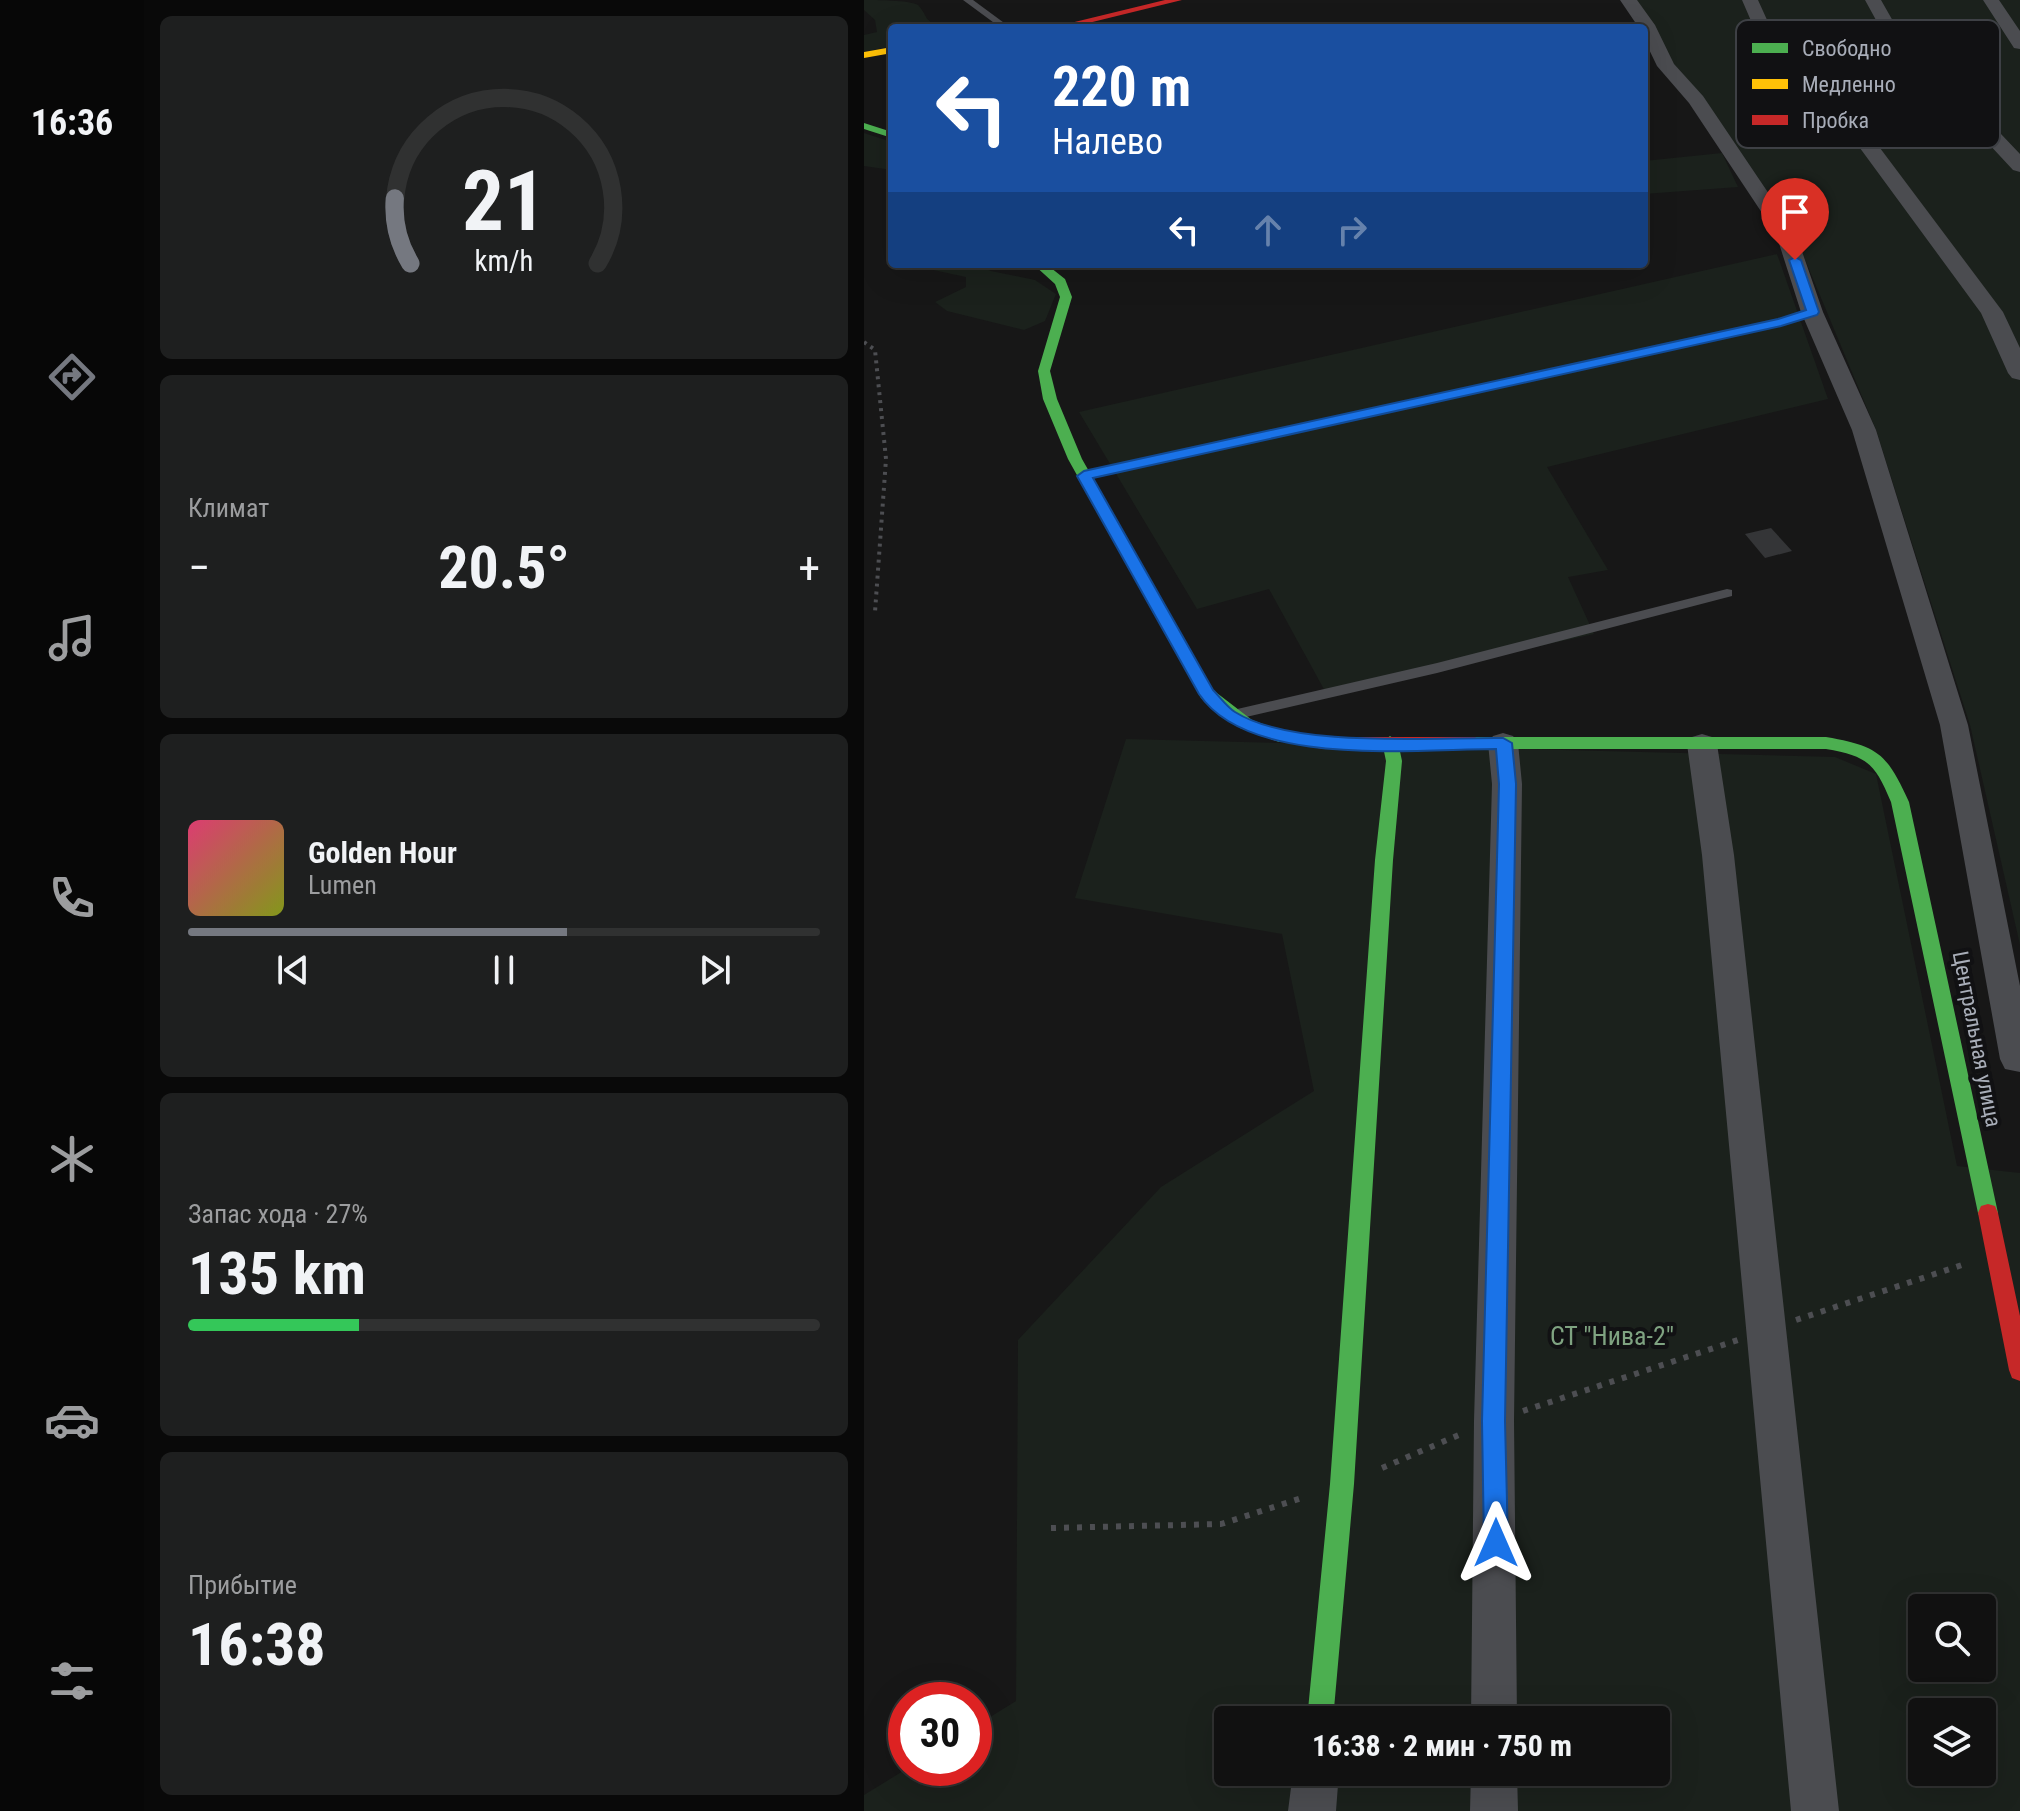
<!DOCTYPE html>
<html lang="ru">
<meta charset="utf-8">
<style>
:root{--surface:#111;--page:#1e1f1f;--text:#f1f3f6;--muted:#9c9d9f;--line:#303131;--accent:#757880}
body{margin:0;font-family:"Roboto Condensed",sans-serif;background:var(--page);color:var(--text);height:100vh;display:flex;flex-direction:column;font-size:30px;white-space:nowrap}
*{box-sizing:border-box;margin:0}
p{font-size:26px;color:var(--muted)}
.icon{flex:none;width:44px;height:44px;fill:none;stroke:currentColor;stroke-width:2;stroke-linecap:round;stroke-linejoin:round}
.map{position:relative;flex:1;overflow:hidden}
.side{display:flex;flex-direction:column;gap:16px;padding:16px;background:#090909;width:720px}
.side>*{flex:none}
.hud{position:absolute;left:24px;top:24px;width:760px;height:244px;border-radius:8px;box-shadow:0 8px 32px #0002,0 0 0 2px var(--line);background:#1a4fa0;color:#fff;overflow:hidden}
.buttons{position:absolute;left:1044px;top:1594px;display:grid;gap:16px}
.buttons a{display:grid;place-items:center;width:88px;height:88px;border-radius:8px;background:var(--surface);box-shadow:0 8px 32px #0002,0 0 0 2px var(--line);font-size:40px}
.speed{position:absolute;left:24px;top:1682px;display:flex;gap:16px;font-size:40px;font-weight:700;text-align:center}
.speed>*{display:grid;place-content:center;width:104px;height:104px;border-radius:50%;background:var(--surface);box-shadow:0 8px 32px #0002,0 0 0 2px var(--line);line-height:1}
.speed .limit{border:12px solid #d22;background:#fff;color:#111}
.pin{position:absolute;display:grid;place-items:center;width:68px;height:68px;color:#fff;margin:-82px -34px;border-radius:50% 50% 50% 0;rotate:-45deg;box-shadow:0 0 8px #0007}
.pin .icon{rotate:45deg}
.me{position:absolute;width:88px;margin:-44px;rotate:0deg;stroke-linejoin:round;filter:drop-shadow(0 0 6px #0008)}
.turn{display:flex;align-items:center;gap:28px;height:168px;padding:0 32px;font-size:36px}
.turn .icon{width:104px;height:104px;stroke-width:2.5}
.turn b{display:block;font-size:56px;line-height:68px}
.lanes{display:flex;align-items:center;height:76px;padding:0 32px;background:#0003;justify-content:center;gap:40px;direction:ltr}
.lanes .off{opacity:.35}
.big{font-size:60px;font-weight:700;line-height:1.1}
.side .tile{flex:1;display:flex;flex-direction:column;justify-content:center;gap:12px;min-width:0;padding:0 28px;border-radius:12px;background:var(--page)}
.side .dial{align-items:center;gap:0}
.dial svg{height:208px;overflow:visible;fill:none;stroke:var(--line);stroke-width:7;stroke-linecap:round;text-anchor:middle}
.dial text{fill:var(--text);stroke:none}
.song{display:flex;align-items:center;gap:24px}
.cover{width:96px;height:96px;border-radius:12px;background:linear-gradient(135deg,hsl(340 70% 55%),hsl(70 70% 35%))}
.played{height:8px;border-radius:4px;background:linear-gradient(90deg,var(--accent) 60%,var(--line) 60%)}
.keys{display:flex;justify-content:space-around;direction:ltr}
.heat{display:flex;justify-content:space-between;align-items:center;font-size:44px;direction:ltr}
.charge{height:12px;border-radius:6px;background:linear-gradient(90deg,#34c759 27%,var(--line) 0)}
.trip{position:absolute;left:350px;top:1706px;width:456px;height:80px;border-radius:8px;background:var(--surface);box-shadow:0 8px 32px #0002,0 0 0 2px var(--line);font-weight:700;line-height:80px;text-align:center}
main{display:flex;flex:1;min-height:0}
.dock{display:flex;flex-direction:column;width:144px;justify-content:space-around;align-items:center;background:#070707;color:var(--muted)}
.dock .icon{width:56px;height:56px}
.dock .current{color:var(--accent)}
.dock b{font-size:36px;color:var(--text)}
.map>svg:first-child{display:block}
</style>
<main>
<nav class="dock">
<b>16:36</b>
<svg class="icon current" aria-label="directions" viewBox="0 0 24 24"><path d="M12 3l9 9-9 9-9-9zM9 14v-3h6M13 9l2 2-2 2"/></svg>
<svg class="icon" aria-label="music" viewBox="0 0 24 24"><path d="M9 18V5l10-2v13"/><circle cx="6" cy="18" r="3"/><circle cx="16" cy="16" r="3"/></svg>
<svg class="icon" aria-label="phone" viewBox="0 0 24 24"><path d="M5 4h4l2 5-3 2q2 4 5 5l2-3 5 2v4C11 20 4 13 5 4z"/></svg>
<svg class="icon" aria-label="climate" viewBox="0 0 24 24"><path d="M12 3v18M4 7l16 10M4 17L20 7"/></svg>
<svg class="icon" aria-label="car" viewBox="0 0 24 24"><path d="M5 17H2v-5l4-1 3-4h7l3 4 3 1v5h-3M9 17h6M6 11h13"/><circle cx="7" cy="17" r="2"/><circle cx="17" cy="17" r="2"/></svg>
<svg class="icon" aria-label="filters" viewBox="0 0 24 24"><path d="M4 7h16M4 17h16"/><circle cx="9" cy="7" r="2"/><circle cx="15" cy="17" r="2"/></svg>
</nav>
<section class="side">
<div class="tile dial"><svg viewBox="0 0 100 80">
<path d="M14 69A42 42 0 1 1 86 69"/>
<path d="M14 69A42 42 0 0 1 8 44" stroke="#757880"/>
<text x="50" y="56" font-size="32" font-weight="700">21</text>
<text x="50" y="72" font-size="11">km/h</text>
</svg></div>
<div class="tile"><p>Климат</p>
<div class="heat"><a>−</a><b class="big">20.5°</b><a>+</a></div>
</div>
<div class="tile">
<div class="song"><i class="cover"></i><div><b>Golden Hour</b><p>Lumen</p></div></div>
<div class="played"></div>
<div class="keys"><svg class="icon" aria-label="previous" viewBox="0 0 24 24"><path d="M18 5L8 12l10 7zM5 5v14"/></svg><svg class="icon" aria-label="pause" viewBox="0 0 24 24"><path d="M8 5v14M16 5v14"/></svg><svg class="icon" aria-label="next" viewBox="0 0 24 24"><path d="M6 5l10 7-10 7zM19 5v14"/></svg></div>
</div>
<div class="tile"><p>Запас хода · 27%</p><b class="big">135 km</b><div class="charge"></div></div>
<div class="tile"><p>Прибытие</p><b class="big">16:38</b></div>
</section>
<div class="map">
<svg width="1156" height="1811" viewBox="0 0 1156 1811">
<rect width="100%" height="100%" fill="#171717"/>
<path fill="#1b211c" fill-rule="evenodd" d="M0 0C13 0 44 0 54 5 64 16 59 20 77 28H28V46L0 52V35L13 32 11 20 0 10Z
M770 0H1156V945L1106 725 1012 430 930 233 810 68Z
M0 133 28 142V170L0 166Z
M858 153 874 187 780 194V161Z
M913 254 964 399 683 467 744 570 704 577 730 634 462 693 405 589 333 609 215 412Z
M41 264H112L127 271 171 280 192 294 181 321 160 330 83 311 71 302 102 287V277Z
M262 739 971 757 1012 774 1093 1166 1156 1173V1811H0V1795L44 1768H110V1727L152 1701 154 1340 297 1187 450 1091 418 934 211 898ZM1058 1608H1118V1668H1058ZM1058 1712H1118V1772H1058ZM364 1720H792V1772H364Z"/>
<path fill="#343537" d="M907 528 928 551 901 558 881 534Z"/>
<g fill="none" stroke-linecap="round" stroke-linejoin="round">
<path stroke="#4d4e52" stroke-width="4" stroke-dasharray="3 5" stroke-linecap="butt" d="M0 342 11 350 22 459 11 612"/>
<path stroke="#4d4e52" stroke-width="6" stroke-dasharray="5 8" stroke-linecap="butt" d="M932 1320 1098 1265
M659 1411 874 1340
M518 1468 597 1434
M187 1528 357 1524 438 1498"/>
<path fill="#4b4c50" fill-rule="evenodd" d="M99 0H109L147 28H137Z
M1081 121 1086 124 1084 126 990 137 985 134 990 131Z
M948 309 952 310V314L917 325 220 480 214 476 220 472 914 319Z
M863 589 868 590V596L573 673 369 720 362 715 369 710 573 663Z"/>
<path fill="#4b4c50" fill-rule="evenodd" d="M756 0H773L791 25 810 64 839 96 932 234 959 312 1012 430 1104 725 1156 986V1072L1141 1069 1136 1059 1076 725 988 430 937 312 912 234 825 103 793 66 780 39V28H775Z
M878 0H894L948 119 1007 136 1139 312 1156 348V380L1148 378 1144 373 1117 313 993 144 933 127Z
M1001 0H1017L1083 116 1137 134 1156 154V172L1149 170 1123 142 1069 124Z
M1119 0H1135L1156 31V49L1150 48Z
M639 733 649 736 654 743 658 784 650 1421 653 1720H607L610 1421 628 784 624 743 629 736Z
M838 734 848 737 853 744 870 855 975 1811H927L838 855 823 744 828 737Z
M429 1772H475L472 1811H424Z
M607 1772H653L654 1811H606Z"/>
<path fill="#4caf50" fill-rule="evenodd" d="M0 123 28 132V138L0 129Z
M169 264H182L201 279 208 297 186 371 193 399 218 459 349 690 388 720 421 732 423 736 421 740 415 742 376 728 337 698 204 459 179 399 174 371 196 297 191 284Z
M526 736 534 742 538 761 529 860 490 1484 469 1720H443L466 1484 511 860 522 761 518 742Z
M611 737H962C1015 746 1023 754 1045 802L1134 1213 1131 1220 1124 1222 1117 1220 1114 1213 1027 802C1011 764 1004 756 962 749H611L603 743Z"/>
<path fill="#ffc107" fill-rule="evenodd" d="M28 47V53L0 58V52Z"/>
<path fill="#c62828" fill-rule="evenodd" d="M301 0H318L204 28H186Z
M415 730 459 737H611L619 743 611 749H459L409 740 407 736Z
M1124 1204 1131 1206 1134 1213 1156 1316V1381L1148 1378 1145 1370 1114 1213 1117 1206Z"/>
</g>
<path fill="#1a73e8" stroke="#114b97" stroke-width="2" d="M931 257 937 260 955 312 953 315 917 326 229 478 349 690C356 697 363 707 371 712 430 749 568 737 639 738L648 743 652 784 641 1421 644 1543 640 1552 632 1555 623 1552 620 1543 618 1421 635 784 632 749C551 749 385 768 335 694L213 476 220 471 914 319 942 310 925 260Z"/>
<g text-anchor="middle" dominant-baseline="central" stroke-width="8" stroke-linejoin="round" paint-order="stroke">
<g font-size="22" fill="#a8adb8" stroke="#111113">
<text transform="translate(1113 1039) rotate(79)">Центральная улица</text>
</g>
<g font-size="26" fill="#7fa381" stroke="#111113">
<text x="748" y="1336">СТ "Нива-2"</text>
</g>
</g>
<rect x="872" y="20" width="264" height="128" rx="12" fill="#111113" stroke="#3e4045" stroke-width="2"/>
<rect x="888" y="43" width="36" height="10" fill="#4caf50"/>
<rect x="888" y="79" width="36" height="10" fill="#ffc107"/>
<rect x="888" y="115" width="36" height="10" fill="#c62828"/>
<g font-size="22" fill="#a8adb8">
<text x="938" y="56">Свободно</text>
<text x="938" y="92">Медленно</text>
<text x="938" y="128">Пробка</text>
</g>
</svg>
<div class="buttons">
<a><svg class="icon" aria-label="search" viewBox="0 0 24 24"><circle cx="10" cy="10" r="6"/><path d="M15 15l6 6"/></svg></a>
<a><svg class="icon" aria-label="layers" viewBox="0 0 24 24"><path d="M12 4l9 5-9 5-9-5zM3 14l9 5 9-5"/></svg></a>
</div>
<div class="speed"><div class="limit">30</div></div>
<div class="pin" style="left:931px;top:260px;background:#d93025"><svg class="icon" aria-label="arrive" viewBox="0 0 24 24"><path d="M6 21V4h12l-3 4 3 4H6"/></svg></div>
<svg class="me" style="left:632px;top:1543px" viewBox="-20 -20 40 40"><path d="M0-17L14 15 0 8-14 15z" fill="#1a73e8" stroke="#fff" stroke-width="4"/></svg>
<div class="trip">16:38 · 2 мин · 750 m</div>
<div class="hud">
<div class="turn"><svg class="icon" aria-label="left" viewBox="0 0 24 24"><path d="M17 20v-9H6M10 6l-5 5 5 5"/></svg><div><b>220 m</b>Налево</div></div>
<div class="lanes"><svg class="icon" aria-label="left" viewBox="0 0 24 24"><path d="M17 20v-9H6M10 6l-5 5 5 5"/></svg><svg class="icon off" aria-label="ahead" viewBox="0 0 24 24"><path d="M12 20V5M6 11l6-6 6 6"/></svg><svg class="icon off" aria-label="right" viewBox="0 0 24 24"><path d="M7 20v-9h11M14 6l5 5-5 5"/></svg></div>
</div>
</div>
</main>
